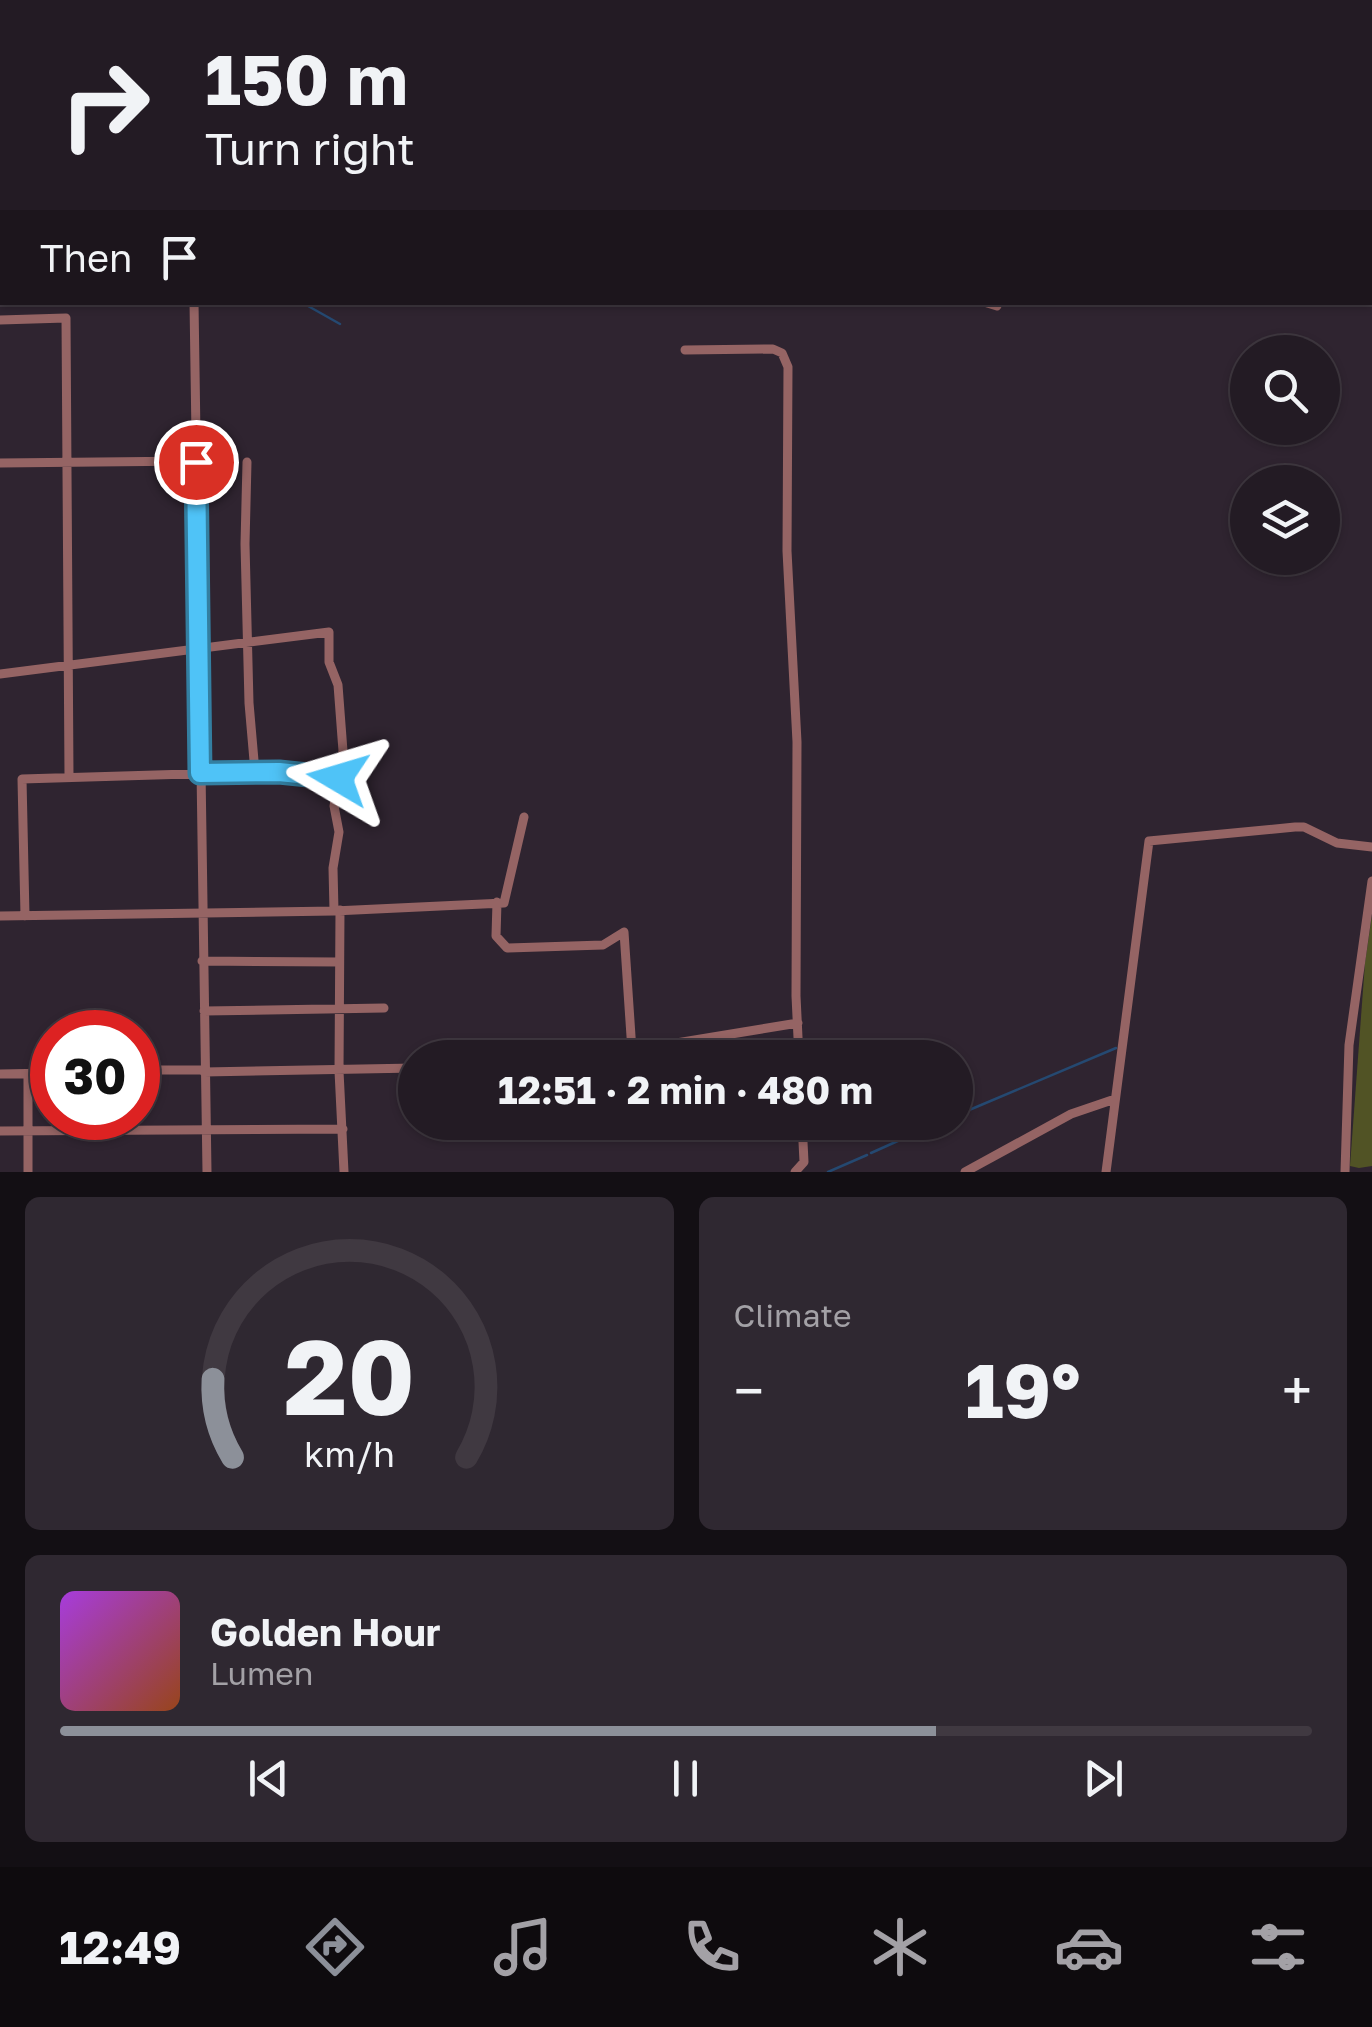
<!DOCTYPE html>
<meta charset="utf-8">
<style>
:root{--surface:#231b24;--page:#2f2831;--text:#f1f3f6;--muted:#a3a1a6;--line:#403941;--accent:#8c9099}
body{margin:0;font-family:"Golos Text",sans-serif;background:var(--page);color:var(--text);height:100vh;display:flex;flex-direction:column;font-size:38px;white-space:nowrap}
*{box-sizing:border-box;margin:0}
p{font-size:32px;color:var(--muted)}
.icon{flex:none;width:55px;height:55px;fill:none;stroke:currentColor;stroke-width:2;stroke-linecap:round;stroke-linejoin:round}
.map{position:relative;height:1172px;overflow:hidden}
.details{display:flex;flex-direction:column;gap:25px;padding:25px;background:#130f14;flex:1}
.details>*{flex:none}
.guide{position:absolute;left:0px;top:0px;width:1372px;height:305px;box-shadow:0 2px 8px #0004,0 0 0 2px var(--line);background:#231b24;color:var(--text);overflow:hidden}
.buttons{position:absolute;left:1230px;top:335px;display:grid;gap:20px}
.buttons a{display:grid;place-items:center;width:110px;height:110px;border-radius:50%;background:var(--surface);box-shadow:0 2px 8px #0004,0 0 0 2px var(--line);font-size:50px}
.speed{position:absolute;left:30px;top:1010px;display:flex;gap:20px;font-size:50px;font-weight:700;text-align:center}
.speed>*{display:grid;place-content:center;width:130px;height:130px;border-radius:50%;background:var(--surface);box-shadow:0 2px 8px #0004,0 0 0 2px var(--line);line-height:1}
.speed .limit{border:15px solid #d22;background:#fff;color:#111}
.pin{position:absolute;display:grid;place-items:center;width:85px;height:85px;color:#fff;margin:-42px;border:5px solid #fff;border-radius:50%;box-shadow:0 2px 10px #0007}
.me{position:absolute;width:110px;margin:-55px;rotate:277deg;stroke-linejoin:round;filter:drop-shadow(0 0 8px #0008)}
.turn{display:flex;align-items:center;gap:35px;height:210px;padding:0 40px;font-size:45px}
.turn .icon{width:130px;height:130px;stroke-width:2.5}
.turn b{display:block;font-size:70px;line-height:85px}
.then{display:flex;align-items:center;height:95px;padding:0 40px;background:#0003;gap:20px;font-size:38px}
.big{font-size:75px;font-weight:700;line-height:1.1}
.details .card{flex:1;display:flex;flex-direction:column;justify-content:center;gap:15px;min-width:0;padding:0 35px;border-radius:15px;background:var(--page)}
.details .dial{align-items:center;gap:0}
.dial svg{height:260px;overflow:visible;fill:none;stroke:var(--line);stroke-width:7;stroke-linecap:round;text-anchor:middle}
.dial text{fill:var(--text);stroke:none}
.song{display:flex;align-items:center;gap:30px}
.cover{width:120px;height:120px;border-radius:15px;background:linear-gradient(135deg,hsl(280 70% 55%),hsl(20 70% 35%))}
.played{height:10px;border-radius:5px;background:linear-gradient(90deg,var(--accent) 70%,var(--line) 70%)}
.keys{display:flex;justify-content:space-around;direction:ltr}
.heat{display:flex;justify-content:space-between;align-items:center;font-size:55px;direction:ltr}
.details .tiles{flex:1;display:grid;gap:25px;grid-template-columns:1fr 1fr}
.card:last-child{grid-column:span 2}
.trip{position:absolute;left:398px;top:1040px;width:575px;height:100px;border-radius:50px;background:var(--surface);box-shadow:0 2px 8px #0004,0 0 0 2px var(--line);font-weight:700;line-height:100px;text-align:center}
.tab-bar{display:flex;height:160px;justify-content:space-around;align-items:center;background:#0e0b0e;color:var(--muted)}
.tab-bar .icon{width:70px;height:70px}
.tab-bar .selected{color:var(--accent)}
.tab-bar b{font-size:45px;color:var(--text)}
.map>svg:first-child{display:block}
</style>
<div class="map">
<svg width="1372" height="1172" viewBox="0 0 1372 1172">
<rect width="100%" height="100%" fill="#2f2430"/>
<path fill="#3b2b3c" d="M0 0H298L2 2 0 80Z"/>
<path fill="#515325" d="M1372 915V1166L1359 1168 1350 1166 1365 963Z"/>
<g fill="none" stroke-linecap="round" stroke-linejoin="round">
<path stroke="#254971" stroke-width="2.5" d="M0 137 2 138
M301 302 340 324
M955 1116 1116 1048
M871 1153 940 1122
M828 1172 867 1155"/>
<path stroke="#956464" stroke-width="9" d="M328 0V2
M618 0 619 2
M906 0 910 2
M1140 0V2
M0 144 2 146
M1370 257H1372
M194 302 207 1172
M984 302 997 306
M0 320 66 318 69 776
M685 350 773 349 782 353 788 367 787 551 797 742 796 996 799 1058
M247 462 245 544 249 703 255 772
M0 463 196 461
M0 674 329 632V662L338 685 343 751 334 806 339 832 333 868 334 911
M497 902 496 936 507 948 603 945 624 932
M340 910 339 1071 344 1172
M0 916 334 911 504 903 524 817
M25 916 22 779 255 772 338 778
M624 932 632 1051
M202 961 339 962
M204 1011 384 1008
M585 1058 798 1023
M138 1070H204
M204 1072 415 1068
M0 1074 52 1073
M0 1131 343 1129
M28 1172V1075
M795 1172 804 1162 802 1122
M965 1172 1071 1114 1115 1099
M1106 1172 1149 841 1295 827H1304L1337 843 1372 847
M1345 1172 1349 1045 1372 881"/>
</g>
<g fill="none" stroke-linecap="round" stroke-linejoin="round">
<defs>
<path id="route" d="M196 462 200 773 279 772 338 778"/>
</defs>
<use href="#route" stroke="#337fa1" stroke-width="25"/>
<use href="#route" stroke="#4fc3f7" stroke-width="18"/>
</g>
</svg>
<div class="buttons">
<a><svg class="icon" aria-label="search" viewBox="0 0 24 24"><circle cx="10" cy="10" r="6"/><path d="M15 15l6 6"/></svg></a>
<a><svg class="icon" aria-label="layers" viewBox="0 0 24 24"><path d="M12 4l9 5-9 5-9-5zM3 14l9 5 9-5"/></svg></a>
</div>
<div class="speed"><div class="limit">30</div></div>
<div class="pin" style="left:196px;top:462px;background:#d93025"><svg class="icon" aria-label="arrive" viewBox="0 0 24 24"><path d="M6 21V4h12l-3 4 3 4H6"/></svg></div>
<svg class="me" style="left:338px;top:778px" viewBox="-20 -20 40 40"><path d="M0-17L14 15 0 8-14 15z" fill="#4fc3f7" stroke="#fff" stroke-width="4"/></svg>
<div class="trip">12:51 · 2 min · 480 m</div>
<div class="guide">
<div class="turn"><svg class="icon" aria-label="right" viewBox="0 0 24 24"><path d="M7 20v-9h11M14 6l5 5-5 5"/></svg><div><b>150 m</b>Turn right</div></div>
<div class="then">Then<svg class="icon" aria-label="arrive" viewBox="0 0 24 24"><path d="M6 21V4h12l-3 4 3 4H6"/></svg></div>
</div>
</div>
<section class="details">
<div class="tiles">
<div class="card dial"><svg viewBox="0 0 100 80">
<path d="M14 69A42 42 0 1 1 86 69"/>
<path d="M14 69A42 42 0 0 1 8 45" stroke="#8c9099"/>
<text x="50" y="56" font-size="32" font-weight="700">20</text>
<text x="50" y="72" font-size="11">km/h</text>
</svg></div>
<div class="card"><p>Climate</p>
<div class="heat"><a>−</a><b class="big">19°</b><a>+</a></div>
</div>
<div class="card">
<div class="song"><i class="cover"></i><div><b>Golden Hour</b><p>Lumen</p></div></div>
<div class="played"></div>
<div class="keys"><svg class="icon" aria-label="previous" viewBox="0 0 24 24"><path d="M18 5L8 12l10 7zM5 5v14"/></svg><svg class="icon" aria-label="pause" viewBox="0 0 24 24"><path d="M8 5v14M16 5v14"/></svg><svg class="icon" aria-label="next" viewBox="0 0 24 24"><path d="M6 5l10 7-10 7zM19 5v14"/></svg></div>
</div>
</div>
</section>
<nav class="tab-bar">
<b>12:49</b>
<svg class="icon selected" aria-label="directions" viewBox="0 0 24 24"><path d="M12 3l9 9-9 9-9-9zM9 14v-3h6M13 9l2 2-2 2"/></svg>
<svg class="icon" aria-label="music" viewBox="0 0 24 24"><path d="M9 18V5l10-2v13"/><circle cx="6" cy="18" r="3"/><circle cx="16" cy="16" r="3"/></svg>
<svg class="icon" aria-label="phone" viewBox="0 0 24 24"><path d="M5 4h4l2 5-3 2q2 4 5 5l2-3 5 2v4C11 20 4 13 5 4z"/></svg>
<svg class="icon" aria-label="climate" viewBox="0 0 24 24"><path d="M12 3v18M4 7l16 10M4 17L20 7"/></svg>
<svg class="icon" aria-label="car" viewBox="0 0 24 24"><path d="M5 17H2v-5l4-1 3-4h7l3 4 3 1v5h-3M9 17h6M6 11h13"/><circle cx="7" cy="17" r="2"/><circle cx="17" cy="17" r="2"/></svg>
<svg class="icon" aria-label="filters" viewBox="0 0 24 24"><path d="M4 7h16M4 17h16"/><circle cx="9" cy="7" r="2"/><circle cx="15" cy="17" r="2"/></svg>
</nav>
